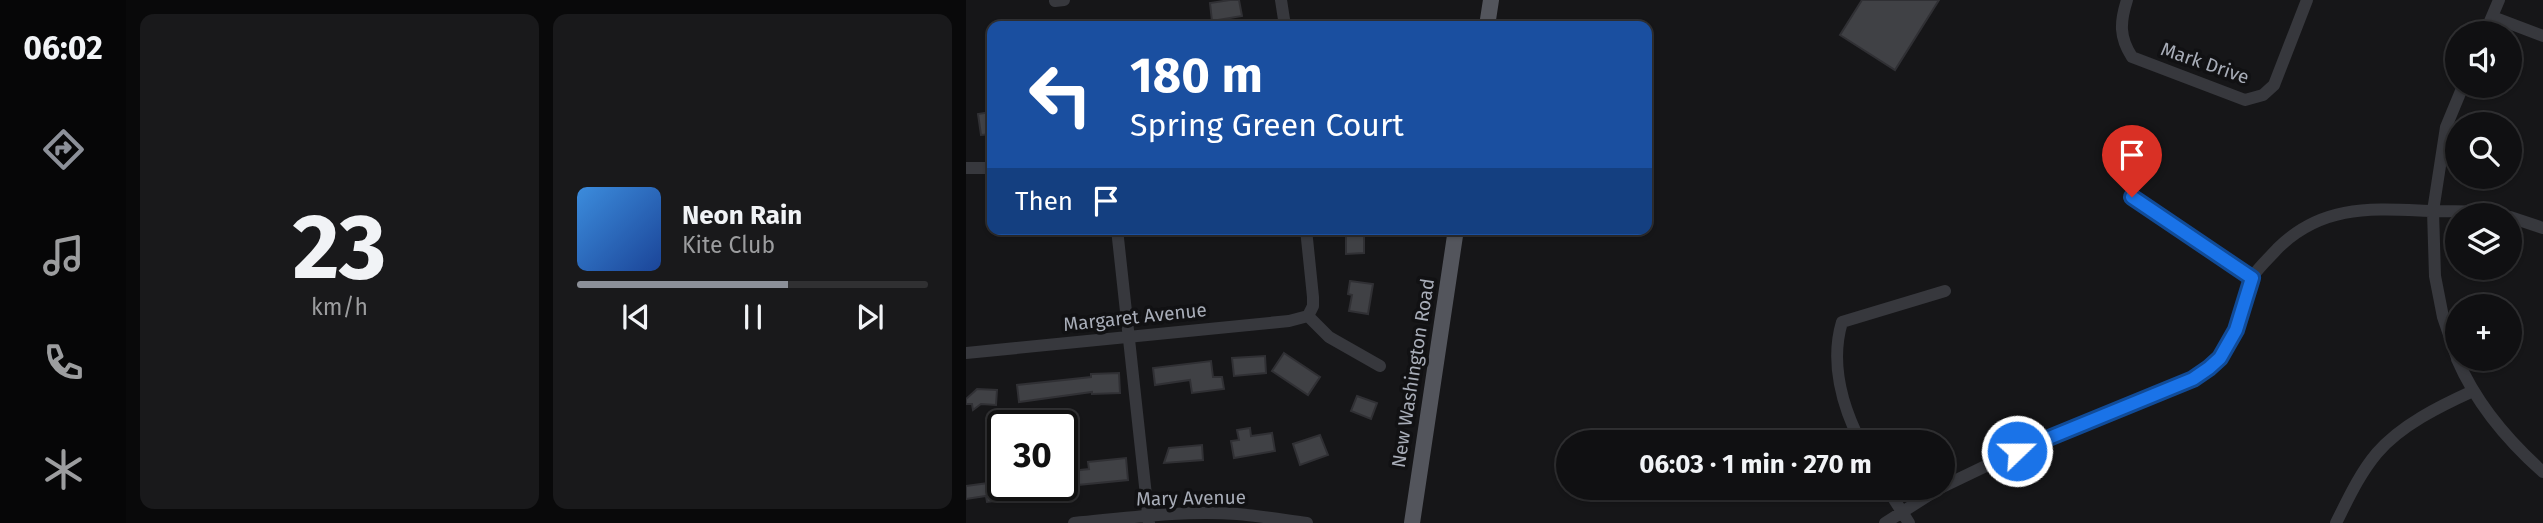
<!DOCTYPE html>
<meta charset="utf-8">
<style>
:root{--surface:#101012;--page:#19191b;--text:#f1f3f6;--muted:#9c9d9f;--line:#303032;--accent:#8c9099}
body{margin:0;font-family:"Fira Sans",sans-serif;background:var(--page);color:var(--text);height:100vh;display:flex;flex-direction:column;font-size:26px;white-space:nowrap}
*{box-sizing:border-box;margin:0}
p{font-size:23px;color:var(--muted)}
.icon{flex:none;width:38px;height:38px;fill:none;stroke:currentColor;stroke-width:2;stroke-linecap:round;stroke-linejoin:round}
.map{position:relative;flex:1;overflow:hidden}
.panel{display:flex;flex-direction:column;gap:14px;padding:14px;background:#09090a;width:840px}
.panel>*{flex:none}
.banner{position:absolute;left:21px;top:21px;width:665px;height:214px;border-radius:14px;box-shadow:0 2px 5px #0004,0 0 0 2px var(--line);background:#1a4fa0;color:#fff;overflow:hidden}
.buttons{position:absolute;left:1479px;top:21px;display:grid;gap:14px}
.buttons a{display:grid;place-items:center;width:77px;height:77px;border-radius:50%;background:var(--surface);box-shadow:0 2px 5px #0004,0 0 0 2px var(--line);font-size:35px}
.speed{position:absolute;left:21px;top:410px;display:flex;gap:14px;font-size:35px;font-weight:700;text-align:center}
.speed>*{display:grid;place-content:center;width:91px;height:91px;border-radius:50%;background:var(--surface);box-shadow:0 2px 5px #0004,0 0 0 2px var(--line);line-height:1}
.speed .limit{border:4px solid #111;border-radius:10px;background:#fff;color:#111}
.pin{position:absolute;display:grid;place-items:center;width:60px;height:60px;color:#fff;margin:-72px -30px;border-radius:50% 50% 50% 0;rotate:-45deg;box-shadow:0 0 7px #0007}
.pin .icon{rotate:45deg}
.me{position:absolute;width:77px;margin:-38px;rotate:68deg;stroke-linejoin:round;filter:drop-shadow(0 0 5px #0008)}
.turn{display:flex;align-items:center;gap:24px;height:147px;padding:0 28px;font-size:32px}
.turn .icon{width:91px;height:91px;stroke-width:2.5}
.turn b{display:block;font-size:49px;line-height:60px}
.then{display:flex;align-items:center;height:66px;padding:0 28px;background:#0003;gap:14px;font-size:26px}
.panel .card{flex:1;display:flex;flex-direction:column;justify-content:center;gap:10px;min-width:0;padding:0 24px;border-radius:14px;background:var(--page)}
.panel .dial{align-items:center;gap:0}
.dial b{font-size:91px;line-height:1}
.song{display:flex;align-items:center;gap:21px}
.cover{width:84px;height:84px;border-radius:10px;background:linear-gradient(135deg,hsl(210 70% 55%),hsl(220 70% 35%))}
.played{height:7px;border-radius:4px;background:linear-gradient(90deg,var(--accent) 60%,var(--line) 60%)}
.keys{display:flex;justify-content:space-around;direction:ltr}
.panel .tiles{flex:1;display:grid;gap:14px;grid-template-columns:repeat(2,1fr)}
.trip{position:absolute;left:590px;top:430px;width:399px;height:70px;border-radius:35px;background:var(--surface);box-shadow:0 2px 5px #0004,0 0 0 2px var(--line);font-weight:700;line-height:70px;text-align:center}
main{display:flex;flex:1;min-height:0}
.dock{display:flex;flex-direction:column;width:126px;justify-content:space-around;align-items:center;background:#060607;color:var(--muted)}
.dock .icon{width:49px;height:49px}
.dock .active{color:var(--accent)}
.dock b{font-size:32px;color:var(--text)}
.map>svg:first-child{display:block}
</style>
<main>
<nav class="dock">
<b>06:02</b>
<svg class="icon active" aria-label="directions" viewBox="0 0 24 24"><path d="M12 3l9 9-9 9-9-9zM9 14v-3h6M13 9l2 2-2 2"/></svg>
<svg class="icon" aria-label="music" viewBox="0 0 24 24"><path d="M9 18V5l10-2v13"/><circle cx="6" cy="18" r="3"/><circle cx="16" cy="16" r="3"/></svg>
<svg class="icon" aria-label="phone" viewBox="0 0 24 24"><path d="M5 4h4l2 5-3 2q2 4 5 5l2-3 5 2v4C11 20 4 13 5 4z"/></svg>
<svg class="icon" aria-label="climate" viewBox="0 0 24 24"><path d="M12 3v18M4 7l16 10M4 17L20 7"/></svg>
</nav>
<section class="panel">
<div class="tiles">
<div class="card dial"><b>23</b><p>km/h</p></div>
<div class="card">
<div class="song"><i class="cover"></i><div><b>Neon Rain</b><p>Kite Club</p></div></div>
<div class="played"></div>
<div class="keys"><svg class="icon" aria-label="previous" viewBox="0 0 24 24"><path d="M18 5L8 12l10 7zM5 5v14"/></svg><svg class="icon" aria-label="pause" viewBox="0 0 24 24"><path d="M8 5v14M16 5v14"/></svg><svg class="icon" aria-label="next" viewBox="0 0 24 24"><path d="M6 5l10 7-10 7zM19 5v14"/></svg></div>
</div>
</div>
</section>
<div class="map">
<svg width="1577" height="523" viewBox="0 0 1577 523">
<rect width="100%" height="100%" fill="#161618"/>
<path fill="#404145" stroke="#303034" stroke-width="2" d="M264 0H273L276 16 246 21 244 3Z
M896 0H973L929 70 874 35Z
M25 112 26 134 15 135 12 114Z
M380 229H398V253L380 254Z
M384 281 407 284 402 314 383 311 386 295 382 294Z
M318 353 354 377 342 395 306 371Z
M299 356 300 373 268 376 266 358Z
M245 361 247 377H256L258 389 226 393 224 380 189 385 187 368Z
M153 373 154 393 126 394V392L53 402 51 385 125 377V374Z
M11 389 31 390 30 405 15 404 7 410 6 404H0V399Z
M391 396 411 403 405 419 385 411Z
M284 428 285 436 306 433 309 451 268 458 265 441 273 440 271 430Z
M354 435 362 455 334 465 327 444Z
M236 445 237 460 198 463 203 448Z
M160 458 162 480 112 485V488L96 490V472L123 469 122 462Z
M37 481V485H86V491L63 493V497L21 502 20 496 0 499V486Z"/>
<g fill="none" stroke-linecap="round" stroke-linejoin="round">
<path stroke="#37383d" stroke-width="12" d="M315 0 319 26
M1161 0C1154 22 1153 37 1166 57L1279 100 1297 95 1308 85 1341 0
M89 1 98 0
M1527 17 1577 36
M1519 33 1533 0
M0 168H26
M1166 197 1286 278
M1544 217 1577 228
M151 229 183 523
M340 229 347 297V306L342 316
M342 316 363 337 414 366
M0 353 323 321 342 316
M1491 358 1477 317 1469 276 1467 211 1480 127 1497 86
M1491 359C1510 403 1541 440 1577 472
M895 443C876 406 864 362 876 322L979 291
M976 487 1051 451 1227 379C1256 359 1268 340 1278 307 1281 297 1282 284 1287 276 1294 266 1304 257 1312 248 1358 203 1408 209 1467 211 1490 212 1514 210 1536 215
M921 488 943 523
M108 523C162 518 217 510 271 514 295 516 318 520 341 523
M919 523 974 488
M1370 523C1382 499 1394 473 1411 453 1435 425 1474 406 1507 391"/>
<path stroke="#53555c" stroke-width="16" d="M521 26 525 0
M446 523 490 229"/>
</g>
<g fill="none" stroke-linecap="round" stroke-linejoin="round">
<defs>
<path id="route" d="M1051 451 1227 379 1243 368 1254 358 1270 330 1286 278 1166 197"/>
</defs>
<use href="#route" stroke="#114b97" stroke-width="18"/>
<use href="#route" stroke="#1a73e8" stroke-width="12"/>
</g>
<g text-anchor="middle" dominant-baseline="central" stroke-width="7" stroke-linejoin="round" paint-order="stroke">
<g font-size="19" fill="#a8adb8" stroke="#111113">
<text transform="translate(1239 63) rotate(19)">Mark Drive</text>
<text transform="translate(169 317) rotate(-6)">Margaret Avenue</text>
<text transform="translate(447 373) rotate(-81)">New Washington Road</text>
<text transform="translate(225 498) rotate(-1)">Mary Avenue</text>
</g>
</g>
</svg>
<div class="buttons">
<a><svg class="icon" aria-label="sound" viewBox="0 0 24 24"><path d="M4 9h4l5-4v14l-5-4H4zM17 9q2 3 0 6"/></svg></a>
<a><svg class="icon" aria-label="search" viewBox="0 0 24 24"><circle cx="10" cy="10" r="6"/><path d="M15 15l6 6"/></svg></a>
<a><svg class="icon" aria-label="layers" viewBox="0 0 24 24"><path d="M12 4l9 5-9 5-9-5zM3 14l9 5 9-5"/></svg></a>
<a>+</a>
</div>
<div class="speed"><div class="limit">30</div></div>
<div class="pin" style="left:1166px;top:197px;background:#d93025"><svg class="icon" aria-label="arrive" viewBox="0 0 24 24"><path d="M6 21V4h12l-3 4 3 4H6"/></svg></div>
<svg class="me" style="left:1051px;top:451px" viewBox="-20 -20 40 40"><circle r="17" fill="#1a73e8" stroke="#fff" stroke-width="3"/><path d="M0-11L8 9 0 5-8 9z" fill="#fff"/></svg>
<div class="trip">06:03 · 1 min · 270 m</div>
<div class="banner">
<div class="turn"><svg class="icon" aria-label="left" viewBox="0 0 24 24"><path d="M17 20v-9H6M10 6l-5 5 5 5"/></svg><div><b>180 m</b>Spring Green Court</div></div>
<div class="then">Then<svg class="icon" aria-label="arrive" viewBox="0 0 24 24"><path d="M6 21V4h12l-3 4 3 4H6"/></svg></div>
</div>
</div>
</main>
